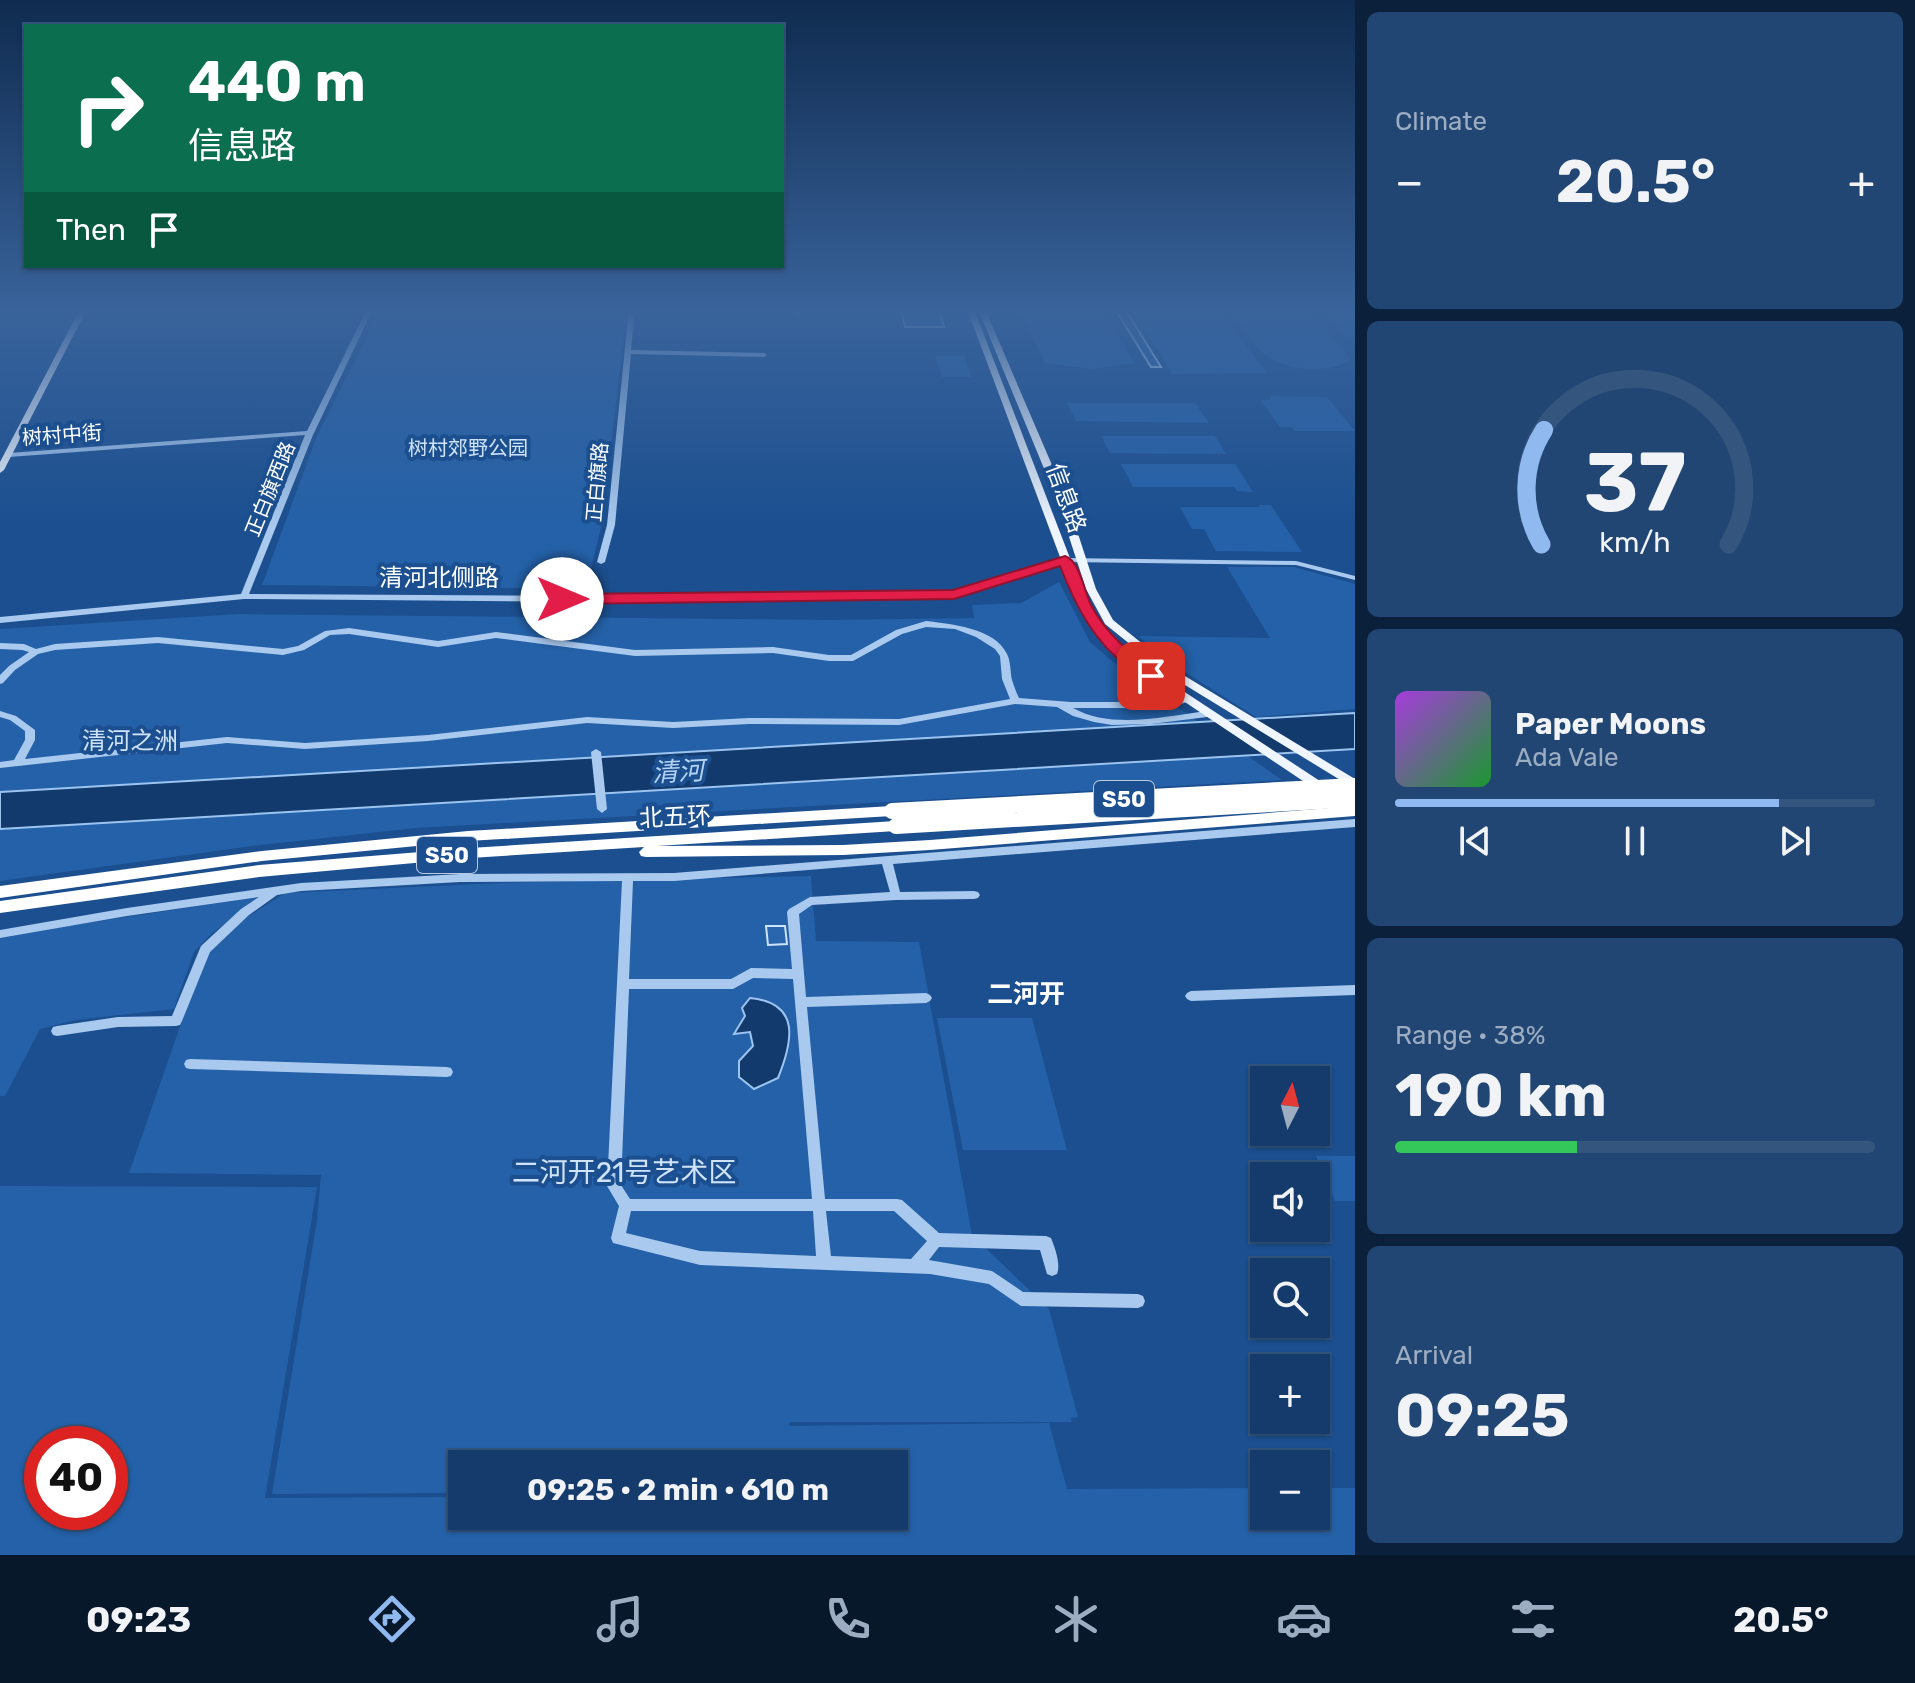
<!DOCTYPE html>
<meta charset="utf-8">
<style>
:root{--surface:#143b6b;--page:#214673;--text:#f1f3f6;--muted:#9dadc1;--line:#33557e;--accent:#90b9f0}
body{margin:0;font-family:Rubik,"Noto Sans SC",sans-serif;background:var(--page);color:var(--text);height:100vh;display:flex;flex-direction:column;font-size:30px;white-space:nowrap}
*{box-sizing:border-box;margin:0}
p{font-size:26px;color:var(--muted)}
.icon{flex:none;width:44px;height:44px;fill:none;stroke:currentColor;stroke-width:2;stroke-linecap:round;stroke-linejoin:round}
.map{position:relative;flex:1;overflow:hidden}
.drawer{display:flex;flex-direction:column;gap:12px;padding:12px;background:#0b203b;width:560px}
.drawer>*{flex:none}
.guide{position:absolute;left:24px;top:24px;width:760px;height:244px;border-radius:0px;box-shadow:0 2px 6px #0004,0 0 0 2px var(--line);background:#0b6e4f;color:#fff;overflow:hidden}
.needle{width:52px;rotate:6deg}
.tools{position:absolute;left:1250px;top:1066px;display:grid;gap:16px}
.tools a{display:grid;place-items:center;width:80px;height:80px;border-radius:0px;background:var(--surface);box-shadow:0 2px 6px #0004,0 0 0 2px var(--line);font-size:40px}
.speed{position:absolute;left:24px;top:1426px;display:flex;gap:16px;font-size:40px;font-weight:700;text-align:center}
.speed>*{display:grid;place-content:center;width:104px;height:104px;border-radius:50%;background:var(--surface);box-shadow:0 2px 6px #0004,0 0 0 2px var(--line);line-height:1}
.speed .limit{border:12px solid #d22;background:#fff;color:#111}
.pin{position:absolute;display:grid;place-items:center;width:68px;height:68px;color:#fff;margin:-34px;border-radius:16px;box-shadow:0 4px 12px #0006}
.me{position:absolute;width:88px;margin:-44px;rotate:90deg;stroke-linejoin:round;filter:drop-shadow(0 0 6px #0008)}
.turn{display:flex;align-items:center;gap:28px;height:168px;padding:0 32px;font-size:36px}
.turn .icon{width:104px;height:104px;stroke-width:2.5}
.turn b{display:block;font-size:56px;line-height:68px}
.then{display:flex;align-items:center;height:76px;padding:0 32px;background:#0003;gap:16px;font-size:30px}
.big{font-size:60px;font-weight:700;line-height:1.1}
.drawer .card{flex:1;display:flex;flex-direction:column;justify-content:center;gap:12px;min-width:0;padding:0 28px;border-radius:12px;background:var(--page)}
.drawer .dial{align-items:center;gap:0}
.dial svg{height:208px;overflow:visible;fill:none;stroke:var(--line);stroke-width:7;stroke-linecap:round;text-anchor:middle}
.dial text{fill:var(--text);stroke:none}
.song{display:flex;align-items:center;gap:24px}
.cover{width:96px;height:96px;border-radius:12px;background:linear-gradient(135deg,hsl(280 70% 55%),hsl(130 70% 35%))}
.played{height:8px;border-radius:4px;background:linear-gradient(90deg,var(--accent) 80%,var(--line) 80%)}
.keys{display:flex;justify-content:space-around;direction:ltr}
.heat{display:flex;justify-content:space-between;align-items:center;font-size:44px;direction:ltr}
.charge{height:12px;border-radius:6px;background:linear-gradient(90deg,#34c759 38%,var(--line) 0)}
.trip{position:absolute;left:448px;top:1450px;width:460px;height:80px;border-radius:0px;background:var(--surface);box-shadow:0 2px 6px #0004,0 0 0 2px var(--line);font-weight:700;line-height:80px;text-align:center}
.tab-bar{display:flex;height:128px;justify-content:space-around;align-items:center;background:#08182b;color:var(--muted)}
.tab-bar .icon{width:56px;height:56px}
.tab-bar .current{color:var(--accent)}
.tab-bar b{font-size:36px;color:var(--text)}
main{display:flex;flex:1;min-height:0}
.map>svg:first-child{display:block}
</style>
<main>
<div class="map">
<svg width="1355" height="1555" viewBox="0 0 1355 1555">
<rect width="100%" height="100%" fill="#1b4f8f"/>
<path fill="#2461a8" fill-rule="evenodd" d="M381 309H627L602 523 586 589 262 585 317 436Z
M1019 309 1101 310 1135 363 1092 369 1045 363Z
M1132 309H1218L1267 373 1172 374Z
M1233 309 1304 311 1313 317 1347 353 1350 360C1330 375 1283 370 1264 354 1252 342 1242 327 1231 314Z
M1322 309H1355V337H1345Z
M935 356H964L971 377H942Z
M1270 396 1327 397 1355 431H1295L1291 427H1280L1260 400H1271Z
M1067 403H1195L1209 423 1076 421Z
M1101 436H1215L1226 454 1110 453Z
M1121 464H1235L1253 492 1237 491 1234 487H1133Z
M1259 505H1271L1302 552 1216 551 1204 529H1192L1180 507H1260Z
M1227 567H1294L1355 584V709L1256 717 1172 664 1138 636 1270 638Z
M1059 582 1090 642 1118 666 1282 780 416 828 252 846 0 881V629L239 614 829 620 974 618 972 605 1021 603Z
M811 876 816 941 919 942 972 1235 1049 1309 1078 1417 1071 1418 1072 1422H790L789 1426 1049 1423 1067 1489 1264 1488V1516H1316V1488H1355V1555H0V1186L317 1187 265 1498 462 1497V1516H894V1464H462V1493L272 1494 317 1220 321 1175 129 1173 206 952 230 928 285 893 500 883ZM42 1444H110V1512H42Z
M260 897 209 936 194 952 174 1009 75 1020 40 1029 5 1096H0V936Z
M937 1018H1032L1067 1150H963Z
M1316 1156H1355V1201H1335Z"/>
<path fill="#123a6d" stroke="#9cc4f0" stroke-width="2" d="M1355 713V749L0 829V792Z
M750 998C801 1003 793 1041 778 1078L754 1089 739 1077V1061L753 1046 750 1032 734 1034 745 1016 742 1008Z"/>
<path fill="#2a66ad" stroke="#cfe3fa" stroke-width="2" d="M901 309H939L944 327H905Z
M1115 309H1125L1161 367H1151Z
M766 926H785L787 944 768 945Z"/>
<g fill="none" stroke-linecap="round" stroke-linejoin="round">
<path fill="#a9c9ee" fill-rule="evenodd" d="M367 309H373L313 435 249 594 594 596 953 591 1065 558 1296 561 1355 576V580L1296 565 1066 562 954 597 594 602 244 599 0 623V617L241 594 305 435 9 457 5 455 9 453 307 431Z
M629 309H635L631 350 764 353 767 355 764 357 631 354 615 525 605 562 601 564 597 562 607 525Z
M794 309H800V315H796Z
M926 621C951 624 995 628 1007 654 1011 662 1010 672 1012 680 1014 686 1016 692 1019 698L1071 702H1165L1185 697 1190 700 1188 702 1165 708H1073C1112 730 1165 716 1207 711L1212 714 1207 717 1151 724 1112 725 1094 722 1073 716 1057 707 1015 704 899 725 749 724 673 728 587 723 428 741 305 749 227 743 0 768V762L14 760 25 740V731L10 720 0 717V711L16 716 35 730V740L25 759 227 737 305 743 428 735 587 717 673 722 749 718 899 719 1010 699 1002 679 1000 656 995 649 976 637 955 629 926 627 902 634 853 661H829L773 653 635 656 496 638 438 647 349 634 330 635 304 650 283 655 158 643 55 650 38 654 15 670 3 683 0 684V675L9 666 29 652 22 650 0 649V643L24 644 36 649 55 644 158 637 283 649 298 646 325 631 349 628 438 641 496 632 635 650 773 647 829 655H851L896 630Z
M596 749 601 752 607 809 602 813 597 809 591 752Z
M1355 819V827L893 864 900 892 974 891 978 892 980 895 978 898 974 899 896 900 812 905 799 914 806 997 926 993 930 995 932 998 930 1001 926 1003 807 1007 825 1199H897L902 1200 939 1233 1046 1236 1051 1238C1055 1248 1061 1264 1057 1274L1052 1276 1047 1274 1040 1250 939 1247 929 1260 992 1271 1023 1292 1138 1294 1143 1296 1145 1301 1143 1306 1138 1308 1021 1306 989 1284 930 1274 700 1265 613 1243 611 1238 619 1206 607 1186 622 881 460 882 301 891 277 895 249 915 210 952 182 1021 180 1025 176 1026 118 1027 57 1036 53 1035 51 1031 53 1027 57 1026 118 1017 172 1016 201 946 241 909 259 897 127 916 0 938V930L127 908 301 883 460 874 674 873ZM882 864 890 892 810 897 789 909 787 912 792 969 751 968 731 979H629L633 881H674ZM753 978 793 979 812 1199H630L621 1185 629 989H733ZM631 1211H813L816 1256 700 1251 626 1233ZM826 1211H894L927 1241 911 1259 831 1256Z
M1355 985V995L1191 1001 1187 999 1185 996 1187 993 1191 991Z
M190 1059 447 1067 451 1068 453 1072 451 1076 447 1077 190 1069 186 1068 184 1064 186 1060Z"/>
<path fill="#f0f6ff" fill-rule="evenodd" d="M80 309H87L4 470 0 473V462Z
M967 309H974L1088 605 1104 631 1130 656 1326 785 1328 788 1326 791H1318L1122 660 1096 635 1078 605Z
M978 309H985L1067 500 1096 589 1113 620 1175 670 1355 779V789L1167 674 1105 624 1086 589 1057 500Z"/>
<path fill="#fff" fill-rule="evenodd" d="M892 806 899 811 892 816 468 841 262 861 0 898V886L262 851 468 831Z
M1355 806V816L930 850 843 855 646 857 641 856 639 852 644 847 470 858 259 877 0 913V901L259 865 470 848 896 821 901 822 903 826 901 830 896 831 657 846 843 845 930 840Z"/>
<path stroke="#fff" stroke-width="16" d="M892 811 1355 786
M896 826 1355 799"/>
</g>
<linearGradient id="sky" x2="0" y2="1"><stop stop-color="#0f2b4f"/><stop offset="0.59" stop-color="#39639b"/><stop offset="1" stop-color="#39639b" stop-opacity="0"/></linearGradient>
<rect width="1355" height="527" fill="url(#sky)"/>
<path fill="#e11d48" stroke="#92132f" stroke-width="2" d="M1065 556C1080 561 1084 591 1091 605 1106 634 1131 654 1157 673L1159 676 1157 680C1145 683 1139 675 1130 669 1094 642 1076 607 1060 566L954 599 562 604 555 599 562 594 953 590Z"/>
<g text-anchor="middle" dominant-baseline="central" stroke-width="8" stroke-linejoin="round" paint-order="stroke">
<g font-size="20" fill="#fff" stroke="#1b4f8f">
<text transform="translate(62 435) rotate(-4)">树村中街</text>
<text transform="translate(597 482) rotate(-85)">正白旗路</text>
<text transform="translate(270 489) rotate(-68)">正白旗西路</text>
</g>
<g font-size="20" fill="#cfe3fa" stroke="#1b4f8f">
<text x="468" y="448">树村郊野公园</text>
</g>
<g fill="#1b4f8f" stroke="#bbcadd" stroke-width="2">
<rect x="1094" y="781" width="60" height="36" rx="6"/>
<rect x="417" y="837" width="60" height="36" rx="6"/>
</g>
<g font-size="22" font-weight="bold" fill="#fff">
<text x="1124" y="799">S50</text>
<text x="447" y="855">S50</text>
</g>
<g font-size="24" fill="#fff" stroke="#1b4f8f">
<text transform="translate(1066 498) rotate(70)">信息路</text>
<text x="439" y="578">清河北侧路</text>
<text transform="translate(675 817) rotate(-3)">北五环</text>
</g>
<g font-size="24" fill="#cfe3fa" stroke="#1b4f8f">
<text x="130" y="741">清河之洲</text>
</g>
<g font-size="26" font-style="italic" fill="#b5d3f5" stroke="#1b4f8f">
<text transform="translate(678 772) rotate(-3)">清河</text>
</g>
<g font-size="26" font-weight="bold" fill="#fff" stroke="#1b4f8f">
<text x="1026" y="994">二河开</text>
</g>
<g font-size="28" fill="#cfe3fa" stroke="#1b4f8f">
<text x="624" y="1172">二河开21号艺术区</text>
</g>
</g>
</svg>
<div class="tools">
<a><svg class="needle" viewBox="-14 -14 28 28"><path d="M0-13l5 13h-10z" fill="#e53935"/><path d="M0 13l5-13h-10z" fill="#9dadc1"/></svg></a>
<a><svg class="icon" aria-label="sound" viewBox="0 0 24 24"><path d="M4 9h4l5-4v14l-5-4H4zM17 9q2 3 0 6"/></svg></a>
<a><svg class="icon" aria-label="search" viewBox="0 0 24 24"><circle cx="10" cy="10" r="6"/><path d="M15 15l6 6"/></svg></a>
<a>+</a>
<a>−</a>
</div>
<div class="speed"><div class="limit">40</div></div>
<div class="pin" style="left:1151px;top:676px;background:#d93025"><svg class="icon" aria-label="arrive" viewBox="0 0 24 24"><path d="M6 21V4h12l-3 4 3 4H6"/></svg></div>
<svg class="me" style="left:562px;top:599px" viewBox="-20 -20 40 40"><circle r="19" fill="#fff"/><path d="M0-13L10 11 0 6-10 11z" fill="#e11d48"/></svg>
<div class="trip">09:25 · 2 min · 610 m</div>
<div class="guide">
<div class="turn"><svg class="icon" aria-label="right" viewBox="0 0 24 24"><path d="M7 20v-9h11M14 6l5 5-5 5"/></svg><div><b>440 m</b>信息路</div></div>
<div class="then">Then<svg class="icon" aria-label="arrive" viewBox="0 0 24 24"><path d="M6 21V4h12l-3 4 3 4H6"/></svg></div>
</div>
</div>
<section class="drawer">
<div class="card"><p>Climate</p>
<div class="heat"><a>−</a><b class="big">20.5°</b><a>+</a></div>
</div>
<div class="card dial"><svg viewBox="0 0 100 80">
<path d="M14 69A42 42 0 1 1 86 69"/>
<path d="M14 69A42 42 0 0 1 15 25" stroke="#90b9f0"/>
<text x="50" y="56" font-size="32" font-weight="700">37</text>
<text x="50" y="72" font-size="11">km/h</text>
</svg></div>
<div class="card">
<div class="song"><i class="cover"></i><div><b>Paper Moons</b><p>Ada Vale</p></div></div>
<div class="played"></div>
<div class="keys"><svg class="icon" aria-label="previous" viewBox="0 0 24 24"><path d="M18 5L8 12l10 7zM5 5v14"/></svg><svg class="icon" aria-label="pause" viewBox="0 0 24 24"><path d="M8 5v14M16 5v14"/></svg><svg class="icon" aria-label="next" viewBox="0 0 24 24"><path d="M6 5l10 7-10 7zM19 5v14"/></svg></div>
</div>
<div class="card"><p>Range · 38%</p><b class="big">190 km</b><div class="charge"></div></div>
<div class="card"><p>Arrival</p><b class="big">09:25</b></div>
</section>
</main>
<nav class="tab-bar">
<b>09:23</b>
<svg class="icon current" aria-label="directions" viewBox="0 0 24 24"><path d="M12 3l9 9-9 9-9-9zM9 14v-3h6M13 9l2 2-2 2"/></svg>
<svg class="icon" aria-label="music" viewBox="0 0 24 24"><path d="M9 18V5l10-2v13"/><circle cx="6" cy="18" r="3"/><circle cx="16" cy="16" r="3"/></svg>
<svg class="icon" aria-label="phone" viewBox="0 0 24 24"><path d="M5 4h4l2 5-3 2q2 4 5 5l2-3 5 2v4C11 20 4 13 5 4z"/></svg>
<svg class="icon" aria-label="climate" viewBox="0 0 24 24"><path d="M12 3v18M4 7l16 10M4 17L20 7"/></svg>
<svg class="icon" aria-label="car" viewBox="0 0 24 24"><path d="M5 17H2v-5l4-1 3-4h7l3 4 3 1v5h-3M9 17h6M6 11h13"/><circle cx="7" cy="17" r="2"/><circle cx="17" cy="17" r="2"/></svg>
<svg class="icon" aria-label="filters" viewBox="0 0 24 24"><path d="M4 7h16M4 17h16"/><circle cx="9" cy="7" r="2"/><circle cx="15" cy="17" r="2"/></svg>
<b>20.5°</b>
</nav>
